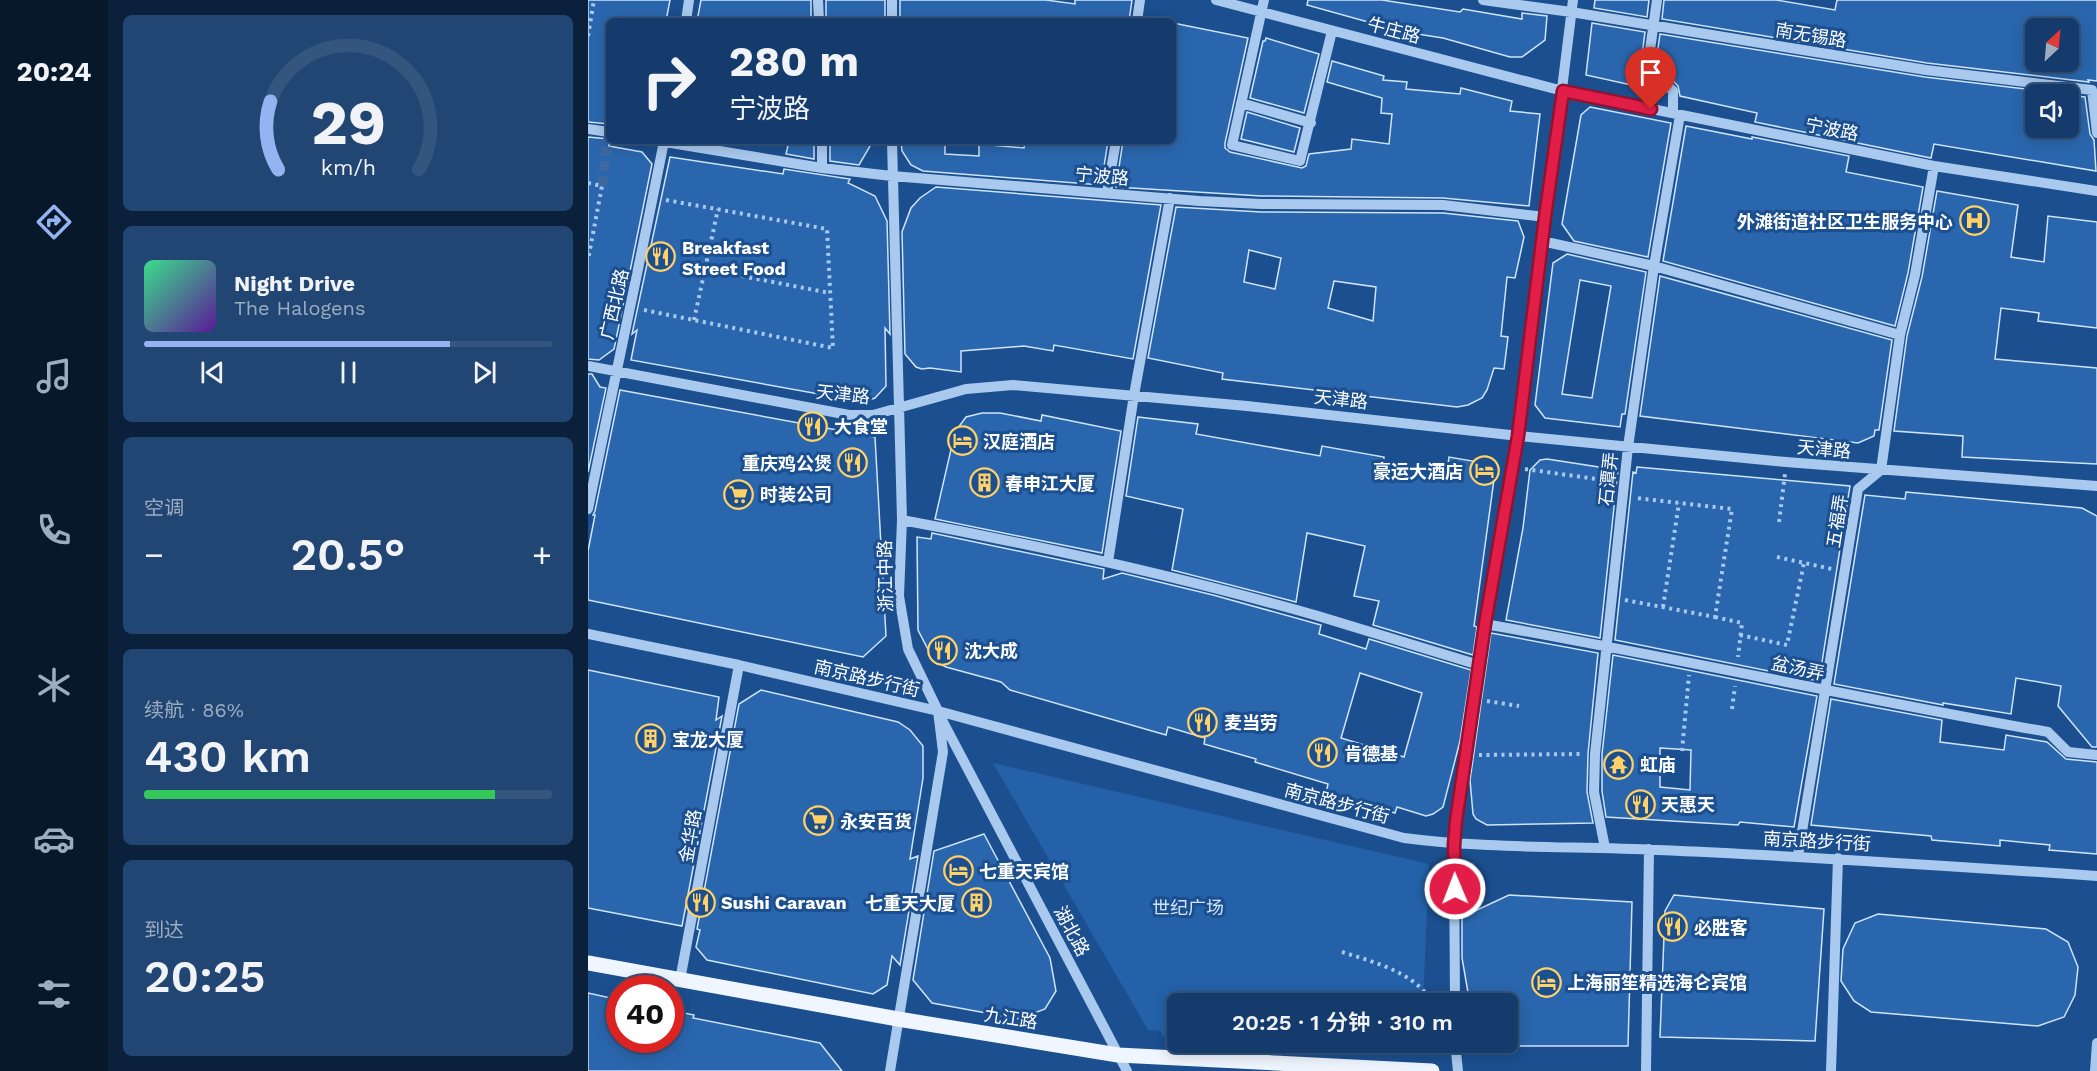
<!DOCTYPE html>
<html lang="zh">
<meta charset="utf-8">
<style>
:root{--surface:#143b6b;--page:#214673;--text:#f1f3f6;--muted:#9dadc1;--line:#33557e;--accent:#95b2f1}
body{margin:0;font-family:"Work Sans","Noto Sans SC",sans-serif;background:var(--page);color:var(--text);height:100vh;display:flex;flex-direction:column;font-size:22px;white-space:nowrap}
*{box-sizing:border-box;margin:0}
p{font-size:20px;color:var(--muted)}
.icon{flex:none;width:33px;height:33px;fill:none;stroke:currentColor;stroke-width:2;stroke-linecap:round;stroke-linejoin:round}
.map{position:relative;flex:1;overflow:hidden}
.drawer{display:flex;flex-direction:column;gap:15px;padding:15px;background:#0b203b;width:480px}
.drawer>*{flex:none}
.guide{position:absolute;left:18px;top:18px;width:570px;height:126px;border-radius:9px;box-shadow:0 3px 15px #0003,0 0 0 2px var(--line);background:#143b6b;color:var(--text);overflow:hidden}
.needle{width:39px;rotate:26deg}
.fabs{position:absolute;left:1437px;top:18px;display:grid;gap:12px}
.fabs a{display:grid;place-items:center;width:54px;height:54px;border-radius:9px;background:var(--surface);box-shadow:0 3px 15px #0003,0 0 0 2px var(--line);font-size:30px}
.speed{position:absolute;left:18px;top:975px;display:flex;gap:12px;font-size:30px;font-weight:700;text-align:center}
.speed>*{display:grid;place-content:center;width:78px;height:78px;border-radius:50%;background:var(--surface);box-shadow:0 3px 15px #0003,0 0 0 2px var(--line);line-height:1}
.speed .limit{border:9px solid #d22;background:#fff;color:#111}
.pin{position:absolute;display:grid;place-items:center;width:51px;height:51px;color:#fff;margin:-62px -26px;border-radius:50% 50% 50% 0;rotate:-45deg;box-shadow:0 0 6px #0007}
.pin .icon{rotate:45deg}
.me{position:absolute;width:66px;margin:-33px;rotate:359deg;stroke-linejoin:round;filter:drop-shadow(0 0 4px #0008)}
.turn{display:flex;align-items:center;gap:21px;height:126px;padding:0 24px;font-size:27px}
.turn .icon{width:78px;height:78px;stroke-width:2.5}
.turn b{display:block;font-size:42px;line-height:51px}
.big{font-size:45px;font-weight:600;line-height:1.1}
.drawer .tile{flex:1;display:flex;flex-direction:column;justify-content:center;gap:9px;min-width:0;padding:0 21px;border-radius:9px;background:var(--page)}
.drawer .dial{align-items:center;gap:0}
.dial svg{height:156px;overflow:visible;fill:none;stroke:var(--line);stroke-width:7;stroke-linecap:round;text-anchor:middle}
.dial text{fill:var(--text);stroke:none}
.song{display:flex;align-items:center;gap:18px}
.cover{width:72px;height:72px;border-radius:9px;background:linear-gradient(135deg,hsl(150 70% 55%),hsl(270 70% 35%))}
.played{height:6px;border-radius:3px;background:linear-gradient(90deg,var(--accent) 75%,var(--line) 75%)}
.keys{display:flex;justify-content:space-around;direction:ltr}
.heat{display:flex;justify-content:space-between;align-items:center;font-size:33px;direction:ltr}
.charge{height:9px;border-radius:4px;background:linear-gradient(90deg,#34c759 86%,var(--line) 0)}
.trip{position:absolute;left:579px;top:993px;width:351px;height:60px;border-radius:9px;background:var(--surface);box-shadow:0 3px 15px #0003,0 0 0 2px var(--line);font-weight:600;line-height:60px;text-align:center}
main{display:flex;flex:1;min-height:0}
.tabs{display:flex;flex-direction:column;width:108px;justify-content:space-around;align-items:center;background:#08182b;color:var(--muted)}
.tabs .icon{width:42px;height:42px}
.tabs .current{color:var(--accent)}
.tabs b{font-size:27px;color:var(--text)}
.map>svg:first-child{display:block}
</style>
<main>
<nav class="tabs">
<b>20:24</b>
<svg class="icon current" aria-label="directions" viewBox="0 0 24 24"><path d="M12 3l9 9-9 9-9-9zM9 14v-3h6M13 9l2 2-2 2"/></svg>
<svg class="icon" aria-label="music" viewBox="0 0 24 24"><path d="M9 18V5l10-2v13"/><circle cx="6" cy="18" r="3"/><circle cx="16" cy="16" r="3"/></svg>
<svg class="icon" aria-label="phone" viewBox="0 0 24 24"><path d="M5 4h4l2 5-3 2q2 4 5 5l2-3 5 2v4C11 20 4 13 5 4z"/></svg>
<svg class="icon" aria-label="climate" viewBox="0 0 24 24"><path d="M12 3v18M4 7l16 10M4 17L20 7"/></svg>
<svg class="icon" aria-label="car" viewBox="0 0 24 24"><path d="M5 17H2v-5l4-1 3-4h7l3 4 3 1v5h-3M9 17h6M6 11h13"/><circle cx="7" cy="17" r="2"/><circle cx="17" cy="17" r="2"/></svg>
<svg class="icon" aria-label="filters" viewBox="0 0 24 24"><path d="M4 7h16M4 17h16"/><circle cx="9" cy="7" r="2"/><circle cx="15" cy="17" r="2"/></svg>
</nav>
<section class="drawer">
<div class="tile dial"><svg viewBox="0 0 100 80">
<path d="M14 69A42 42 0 1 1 86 69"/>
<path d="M14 69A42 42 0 0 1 10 34" stroke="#95b2f1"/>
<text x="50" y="56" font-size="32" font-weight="700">29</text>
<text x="50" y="72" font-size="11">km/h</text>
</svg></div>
<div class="tile">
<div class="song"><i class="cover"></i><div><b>Night Drive</b><p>The Halogens</p></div></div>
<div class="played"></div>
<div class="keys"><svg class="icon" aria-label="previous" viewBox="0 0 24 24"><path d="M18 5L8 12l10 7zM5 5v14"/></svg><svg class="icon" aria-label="pause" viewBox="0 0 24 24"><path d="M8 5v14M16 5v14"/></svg><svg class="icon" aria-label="next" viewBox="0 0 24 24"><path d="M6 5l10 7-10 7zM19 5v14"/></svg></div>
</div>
<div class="tile"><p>空调</p>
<div class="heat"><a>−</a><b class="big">20.5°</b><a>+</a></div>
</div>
<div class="tile"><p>续航 · 86%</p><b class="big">430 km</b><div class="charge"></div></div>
<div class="tile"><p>到达</p><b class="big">20:25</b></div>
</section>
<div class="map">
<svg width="1509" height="1071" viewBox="0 0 1509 1071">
<rect width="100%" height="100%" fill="#1b4f8f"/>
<path fill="#2461a8" d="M405 763 841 864 835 1003 590 1004 589 1039 574 1036 573 1031 560 1030Z
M606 1043H649L653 1052Z
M727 1043H834V1050Z"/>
<path fill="#2a66ad" stroke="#cfe3fa" stroke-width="1.5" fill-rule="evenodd" d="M0 0H82L78 21H21V124L0 122Z
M113 0H223V21H109Z
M238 0H297V21H238Z
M312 0H458L487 4V0H544L541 21H312Z
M720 0H794L872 12 875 9 934 19V13L959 16 957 40 934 57H922L855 38 790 28 791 25 719 5Z
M1007 0H1061L1059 17 1006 8Z
M1076 0H1188L1247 10 1249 0H1509V81L1500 80 1501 82 1339 63 1074 19ZM1448 28H1480V62H1448Z
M585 23 660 38 637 143V148L642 152 714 168 718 166 721 154 763 149 764 139 801 144 804 114 793 113 794 98 739 82 744 61 796 76 795 80 819 82 818 89 872 94 873 88 924 101 922 111 952 114 941 206 855 198 673 196 528 187 535 141H585Z
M1004 23 1057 32 1053 63 1054 68 1075 92 998 75Z
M1072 34 1337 77 1479 94H1448V128H1480V95L1497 97 1502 134 1506 140 1508 171 1346 144 1343 158 1167 122 1169 113 1092 96 1090 86 1068 62Z
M678 38 731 54 716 113 662 98 675 41H677Z
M1002 107 1083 123 1060 257 986 241 974 224 993 115Z
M659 112 712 128 706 152 653 139Z
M1098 126 1164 139V137L1261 156 1258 172 1335 187 1320 273 1307 326 1075 261Z
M0 137 21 139V146L54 152 64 164 26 349 11 360 0 359Z
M201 141H226V159L198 154Z
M242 141H285L271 165 242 161Z
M313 141H357V154L391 156V144L436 148 437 141H520L513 185 335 171 323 165 314 151Z
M82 157 195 174 196 169 262 179 260 183 287 196 299 221 302 334 297 328 298 386 287 398 275 402 43 360 49 330 44 334Z
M348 187 573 205 545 359 466 345 465 351 436 346 373 351V372L342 368 334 369 328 367 317 354 314 232 323 208 332 198Z
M1349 191 1430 205 1423 257 1456 262 1460 216 1509 222V328L1450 321 1451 313 1413 308 1407 359 1509 368V464L1374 457 1375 436 1306 431 1319 336 1334 277Z
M588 207 673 212 855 213 930 221 936 237 927 278 919 277 913 336 920 337 916 369 906 368 899 390 894 398 880 405 869 407 634 379 635 373 560 358ZM661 250 693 258 687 289 656 282ZM746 281 788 287 785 321 740 308Z
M979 254 1058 272 1037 414H1034L1032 427 957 418 947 405 965 263ZM992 280 1023 286 1004 398 974 394Z
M1072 276 1304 340 1291 430H1287L1286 436 1270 443 1052 416Z
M0 374H4L12 387 18 388 0 472Z
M32 390 287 437 298 636 275 657 0 600V551L7 515H5L7 511Z
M394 413H412L453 421 454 415 533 431 514 553 347 519 367 432 378 417Z
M550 417 610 424 608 434 732 456 734 446 796 457 795 467 858 479 861 457 908 465 886 626 889 627 885 655 785 625 791 601 766 596 777 546 719 533 708 602 584 570 595 509 538 496Z
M959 459 1030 470 1012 638 918 620 935 528 942 470 952 460Z
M1049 467 1262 486 1231 681 1027 640 1045 472 1048 473Z
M1318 492 1494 508 1509 516V747H1504L1470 706 1473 686 1428 678 1423 714 1355 703V705L1246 684 1277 495 1317 499Z
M344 533 516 569 515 579 534 573 625 595 733 625 731 634 778 649 781 639 883 670 872 741 855 807 845 814 838 816 809 807 807 813 738 793 740 784 667 762 668 759 616 744 617 738 580 727 578 735 422 690 413 682 358 667 346 661 330 630 329 537 343 539ZM772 673 834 693 816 757 753 738Z
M903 633 1010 653 1000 754 999 792 1005 823 899 825 888 819 885 814 882 780Z
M1025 655 1229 696 1206 827 1152 822 1150 825 1018 817 1014 791V754ZM1072 748 1103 750 1102 790 1072 787Z
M0 670 131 697 128 720 134 716 94 926 0 908Z
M173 690 310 722 322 730 335 746V778L322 859 330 856 312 965 304 956 299 985 285 994 119 960 108 947 112 930 109 929 151 704Z
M1243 699 1354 720 1352 742 1416 750 1418 735 1459 742 1478 759 1509 762V854L1461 850 1462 845 1412 840V846L1344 840 1343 836 1223 825Z
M396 834 462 958 468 991 457 1009 431 1019 344 1003 325 980 346 851Z
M921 895 1044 902 1040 1046H920V1004H882L874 958V917Z
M1086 895 1236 909 1227 1041 1072 1037 1077 911Z
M1290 914 1458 929 1480 942 1490 967 1487 995 1476 1017 1450 1026 1283 1012 1266 1001 1253 981 1255 949 1267 923Z
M0 993 32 1000V1040H82V1010L106 1015 105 1018 232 1043 254 1071H0Z"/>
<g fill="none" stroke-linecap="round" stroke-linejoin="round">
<path stroke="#3d69a0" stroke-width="10" stroke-dasharray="10 5" stroke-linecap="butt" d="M14 186 21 133"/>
<path stroke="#a9c9ee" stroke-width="4" stroke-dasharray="3 4.5" stroke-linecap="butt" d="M0 36 6 0
M0 183 14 186 0 260
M117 269 242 293
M56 310 245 348 239 229 78 200
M106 320 130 209
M937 469 1022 481
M1191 522 1197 474
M1189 557 1244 569
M1037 600 1127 617 1144 509 1048 498
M1075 607 1091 503
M1127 617 1154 623 1150 657
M1152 635 1199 645 1216 563
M899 701 931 706
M1144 709 1147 686
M1094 751 1101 675
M891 755 994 754
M754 952C785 962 828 972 845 1004"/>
<path stroke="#a9c9ee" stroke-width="10" d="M230 0 231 21
M628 0 975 91 1346 166 1509 191
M676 0 644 145 712 161 744 31
M895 0 983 12 1338 70 1504 90 1509 133
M1069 0 1060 64 1069 76 1085 91V113
M98 21 101 0
M304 21V0
M549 21 552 0
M653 103 723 123
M0 129 21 132
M71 141 234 168 304 176 611 201 673 204 855 205 957 217
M234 141V168
M519 193 528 141
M954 241 1066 266 1312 335
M0 366 261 415H285L378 389 425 385 659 406 931 436 1198 462 1509 486
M0 509C25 386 52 264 76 141
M314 520C454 546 593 577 730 616 784 632 837 649 891 665
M520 562 546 395 582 198
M897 624C1085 657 1272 699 1460 732L1480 752 1509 755
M0 634 151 665 350 711 816 838C900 849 985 846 1070 850 1216 856 1363 866 1509 876
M354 720 539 1071
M1017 848 1006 792 1007 754 1040 447 1066 266 1092 115
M1210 856 1270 489 1293 470 1312 335 1327 275 1346 166
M92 980 151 665
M867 1004 866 845 868 821 897 624 931 436 985 0
M867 1042 870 1071
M302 1071 355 752 350 711 320 649 311 596 314 520 304 141
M1058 1071 1061 849
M1243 1071 1250 858
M1507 1071 1509 1043"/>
<path stroke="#f0f6ff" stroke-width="15" d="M0 963 310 1019 530 1055 844 1071"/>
</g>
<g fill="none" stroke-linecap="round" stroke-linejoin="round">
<defs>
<path id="route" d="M867 889 866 845 868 821 897 624 930 436 957 217 975 91 1063 109"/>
</defs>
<use href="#route" stroke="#92132f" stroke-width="15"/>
<use href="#route" stroke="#e11d48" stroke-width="10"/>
</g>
<defs>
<symbol id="hospital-ring" viewBox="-11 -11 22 22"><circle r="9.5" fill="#1b4f8f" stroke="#ffd166" stroke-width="1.5"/><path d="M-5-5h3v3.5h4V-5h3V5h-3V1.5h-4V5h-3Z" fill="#ffd166"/></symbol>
<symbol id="restaurant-ring" viewBox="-11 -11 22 22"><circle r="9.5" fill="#1b4f8f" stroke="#ffd166" stroke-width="1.5"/><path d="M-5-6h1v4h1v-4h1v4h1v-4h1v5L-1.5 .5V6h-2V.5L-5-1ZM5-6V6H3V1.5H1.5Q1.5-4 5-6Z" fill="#ffd166"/></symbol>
<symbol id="hotel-ring" viewBox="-11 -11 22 22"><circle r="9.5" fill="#1b4f8f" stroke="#ffd166" stroke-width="1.5"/><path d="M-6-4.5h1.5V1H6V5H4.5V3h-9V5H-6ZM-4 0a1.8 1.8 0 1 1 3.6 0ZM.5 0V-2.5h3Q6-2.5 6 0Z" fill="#ffd166"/></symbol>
<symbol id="building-ring" viewBox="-11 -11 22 22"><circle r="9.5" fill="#1b4f8f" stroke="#ffd166" stroke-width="1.5"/><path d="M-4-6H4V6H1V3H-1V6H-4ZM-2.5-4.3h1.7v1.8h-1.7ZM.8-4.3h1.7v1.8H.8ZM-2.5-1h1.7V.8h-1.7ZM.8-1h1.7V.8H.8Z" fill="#ffd166"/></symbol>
<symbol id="supermarket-ring" viewBox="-11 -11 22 22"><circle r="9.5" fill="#1b4f8f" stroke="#ffd166" stroke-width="1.5"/><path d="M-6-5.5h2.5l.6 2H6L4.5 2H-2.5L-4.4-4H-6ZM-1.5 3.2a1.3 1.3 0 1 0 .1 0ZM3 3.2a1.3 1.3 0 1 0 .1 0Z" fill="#ffd166"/></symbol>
<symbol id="temple-ring" viewBox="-11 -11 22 22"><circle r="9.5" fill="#1b4f8f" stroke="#ffd166" stroke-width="1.5"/><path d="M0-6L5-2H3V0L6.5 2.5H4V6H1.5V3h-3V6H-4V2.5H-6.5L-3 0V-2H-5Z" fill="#ffd166"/></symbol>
</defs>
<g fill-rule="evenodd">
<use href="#hospital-ring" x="1370" y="204" width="33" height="33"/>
<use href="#restaurant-ring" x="56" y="240" width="33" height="33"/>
<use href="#restaurant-ring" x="208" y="410" width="33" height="33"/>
<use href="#hotel-ring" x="358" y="424" width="33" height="33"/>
<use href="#restaurant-ring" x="248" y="446" width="33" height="33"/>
<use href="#hotel-ring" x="880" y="454" width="33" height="33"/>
<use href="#building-ring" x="380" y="466" width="33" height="33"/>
<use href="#supermarket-ring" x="134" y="478" width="33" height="33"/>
<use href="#restaurant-ring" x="338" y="634" width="33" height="33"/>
<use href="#restaurant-ring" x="598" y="706" width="33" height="33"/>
<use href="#building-ring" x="46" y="722" width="33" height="33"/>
<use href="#restaurant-ring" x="718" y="736" width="33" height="33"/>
<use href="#temple-ring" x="1014" y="748" width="33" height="33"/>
<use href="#restaurant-ring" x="1036" y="788" width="33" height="33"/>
<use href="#supermarket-ring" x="214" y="804" width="33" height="33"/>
<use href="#hotel-ring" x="354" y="854" width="33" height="33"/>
<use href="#restaurant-ring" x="96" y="886" width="33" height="33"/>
<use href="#building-ring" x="372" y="886" width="33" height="33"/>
<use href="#restaurant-ring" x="1068" y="910" width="33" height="33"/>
<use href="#hotel-ring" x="942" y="966" width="33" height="33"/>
</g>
<g text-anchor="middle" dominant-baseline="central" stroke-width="6" stroke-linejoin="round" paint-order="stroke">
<g font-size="18" fill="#fff" stroke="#1b4f8f">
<text transform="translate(806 30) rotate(15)">牛庄路</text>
<text transform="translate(1223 35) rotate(9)">南无锡路</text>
<text transform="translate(1244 129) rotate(11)">宁波路</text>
<text transform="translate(514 176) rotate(5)">宁波路</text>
<text transform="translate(26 304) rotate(-77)">广西北路</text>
<text transform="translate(255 394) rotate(6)">天津路</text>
<text transform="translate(753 399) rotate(6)">天津路</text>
<text transform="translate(1236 449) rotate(5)">天津路</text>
<text transform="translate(1020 479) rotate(-84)">石潭弄</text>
<text transform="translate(1249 521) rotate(-81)">五福弄</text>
<text transform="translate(297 576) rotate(-91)">浙江中路</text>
<text transform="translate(1210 668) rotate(12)">盆汤弄</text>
<text transform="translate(279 678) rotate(13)">南京路步行街</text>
<text transform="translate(749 803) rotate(15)">南京路步行街</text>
<text transform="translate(102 836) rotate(-80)">金华路</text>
<text transform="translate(1229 841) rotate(3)">南京路步行街</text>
<text transform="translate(484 931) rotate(62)">湖北路</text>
<text transform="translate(423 1018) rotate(9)">九江路</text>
</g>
<g font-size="18" font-weight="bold" fill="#fff" stroke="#1b4f8f" text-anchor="start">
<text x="1365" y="221" text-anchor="end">外滩街道社区卫生服务中心</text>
<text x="94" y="247">Breakfast<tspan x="94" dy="21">Street Food</tspan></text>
<text x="246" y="426">大食堂</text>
<text x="395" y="441">汉庭酒店</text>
<text x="244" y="463" text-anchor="end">重庆鸡公煲</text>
<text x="875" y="471" text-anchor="end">豪运大酒店</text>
<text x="417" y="483">春申江大厦</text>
<text x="172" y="494">时装公司</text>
<text x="376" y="650">沈大成</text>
<text x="636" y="722">麦当劳</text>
<text x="84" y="739">宝龙大厦</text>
<text x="756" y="753">肯德基</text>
<text x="1052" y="764">虹庙</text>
<text x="1073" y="804">天惠天</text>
<text x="252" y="821">永安百货</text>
<text x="391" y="871">七重天宾馆</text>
<text x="133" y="902">Sushi Caravan</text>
<text x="367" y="903" text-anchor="end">七重天大厦</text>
<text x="1106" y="927">必胜客</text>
<text x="979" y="982">上海丽笙精选海仑宾馆</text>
</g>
<g font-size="18" fill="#cfe3fa" stroke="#1b4f8f">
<text x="600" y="907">世纪广场</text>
</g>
</g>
</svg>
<div class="fabs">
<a><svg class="needle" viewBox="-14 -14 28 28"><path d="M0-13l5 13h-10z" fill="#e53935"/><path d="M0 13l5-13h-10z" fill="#9dadc1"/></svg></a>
<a><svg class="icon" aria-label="sound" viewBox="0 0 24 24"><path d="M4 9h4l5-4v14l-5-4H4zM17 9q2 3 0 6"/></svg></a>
</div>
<div class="speed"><div class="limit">40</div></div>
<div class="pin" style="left:1063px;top:109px;background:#d93025"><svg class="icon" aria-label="arrive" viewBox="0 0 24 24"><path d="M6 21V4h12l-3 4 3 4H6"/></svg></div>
<svg class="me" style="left:867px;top:889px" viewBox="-20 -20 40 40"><circle r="17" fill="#e11d48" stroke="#fff" stroke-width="3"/><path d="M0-11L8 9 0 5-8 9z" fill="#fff"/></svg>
<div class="trip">20:25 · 1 分钟 · 310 m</div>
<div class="guide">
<div class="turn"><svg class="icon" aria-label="right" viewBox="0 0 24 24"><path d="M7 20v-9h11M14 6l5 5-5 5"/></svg><div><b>280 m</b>宁波路</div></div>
</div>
</div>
</main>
